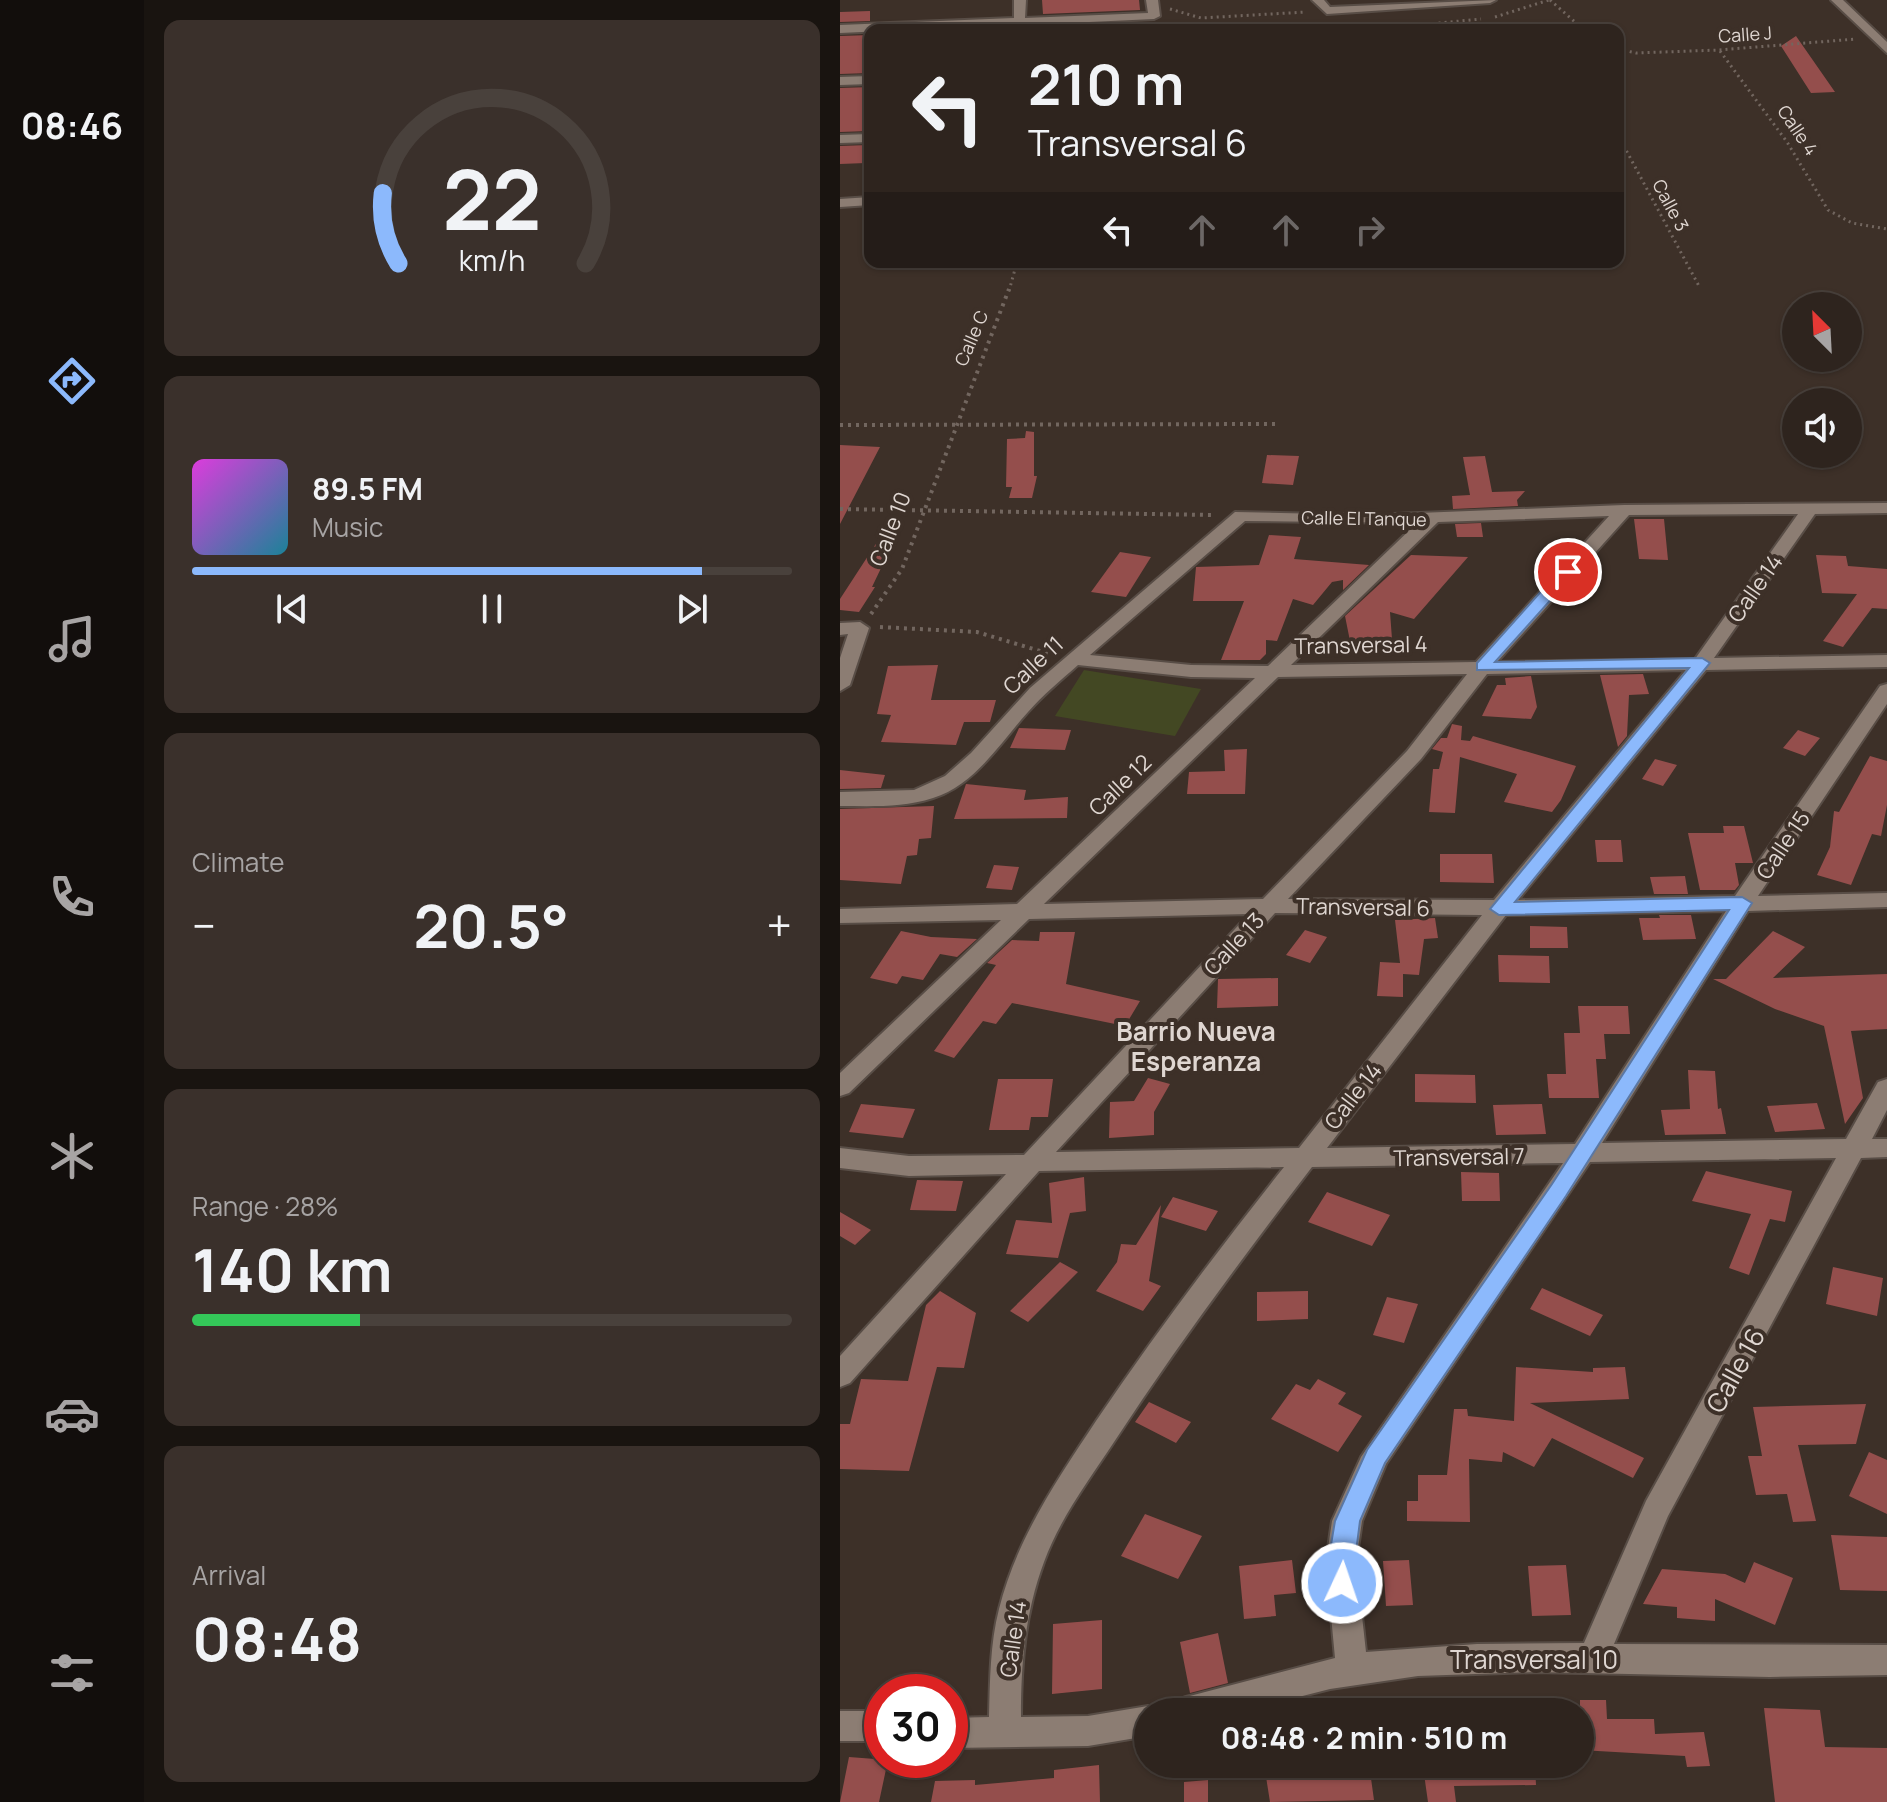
<!DOCTYPE html>
<meta charset="utf-8">
<style>
:root{--surface:#2e241e;--page:#3a302b;--text:#f1f3f6;--muted:#a7a4a4;--line:#49413c;--accent:#8cb9fc}
body{margin:0;font-family:Manrope,sans-serif;background:var(--page);color:var(--text);height:100vh;display:flex;flex-direction:column;font-size:30px;white-space:nowrap}
*{box-sizing:border-box;margin:0}
p{font-size:26px;color:var(--muted)}
.icon{flex:none;width:44px;height:44px;fill:none;stroke:currentColor;stroke-width:2;stroke-linecap:round;stroke-linejoin:round}
.map{position:relative;flex:1;overflow:hidden}
.drawer{display:flex;flex-direction:column;gap:20px;padding:20px;background:#191410;width:696px}
.drawer>*{flex:none}
.top-card{position:absolute;left:24px;top:24px;width:760px;height:244px;border-radius:16px;box-shadow:0 2px 6px #0004,0 0 0 2px var(--line);background:#2e241e;color:var(--text);overflow:hidden}
.needle{width:52px;rotate:336deg}
.buttons{position:absolute;left:942px;top:292px;display:grid;gap:16px}
.buttons a{display:grid;place-items:center;width:80px;height:80px;border-radius:50%;background:var(--surface);box-shadow:0 2px 6px #0004,0 0 0 2px var(--line);font-size:40px}
.speed{position:absolute;left:24px;top:1674px;display:flex;gap:16px;font-size:40px;font-weight:700;text-align:center}
.speed>*{display:grid;place-content:center;width:104px;height:104px;border-radius:50%;background:var(--surface);box-shadow:0 2px 6px #0004,0 0 0 2px var(--line);line-height:1}
.speed .limit{border:12px solid #d22;background:#fff;color:#111}
.pin{position:absolute;display:grid;place-items:center;width:68px;height:68px;color:#fff;margin:-34px;border:4px solid #fff;border-radius:50%;box-shadow:0 2px 8px #0007}
.me{position:absolute;width:88px;margin:-44px;rotate:3deg;stroke-linejoin:round;filter:drop-shadow(0 0 6px #0008)}
.turn{display:flex;align-items:center;gap:28px;height:168px;padding:0 32px;font-size:36px}
.turn .icon{width:104px;height:104px;stroke-width:2.5}
.turn b{display:block;font-size:56px;line-height:68px}
.lanes{display:flex;align-items:center;height:76px;padding:0 32px;background:#0003;justify-content:center;gap:40px;direction:ltr}
.lanes .off{opacity:.35}
.big{font-size:60px;font-weight:700;line-height:1.1}
.drawer .tile{flex:1;display:flex;flex-direction:column;justify-content:center;gap:12px;min-width:0;padding:0 28px;border-radius:16px;background:var(--page)}
.drawer .dial{align-items:center;gap:0}
.dial svg{height:208px;overflow:visible;fill:none;stroke:var(--line);stroke-width:7;stroke-linecap:round;text-anchor:middle}
.dial text{fill:var(--text);stroke:none}
.song{display:flex;align-items:center;gap:24px}
.cover{width:96px;height:96px;border-radius:12px;background:linear-gradient(135deg,hsl(300 70% 55%),hsl(190 70% 35%))}
.played{height:8px;border-radius:4px;background:linear-gradient(90deg,var(--accent) 85%,var(--line) 85%)}
.keys{display:flex;justify-content:space-around;direction:ltr}
.heat{display:flex;justify-content:space-between;align-items:center;font-size:44px;direction:ltr}
.charge{height:12px;border-radius:6px;background:linear-gradient(90deg,#34c759 28%,var(--line) 0)}
.trip{position:absolute;left:294px;top:1698px;width:460px;height:80px;border-radius:40px;background:var(--surface);box-shadow:0 2px 6px #0004,0 0 0 2px var(--line);font-weight:700;line-height:80px;text-align:center}
main{display:flex;flex:1;min-height:0}
.tabs{display:flex;flex-direction:column;width:144px;justify-content:space-around;align-items:center;background:#120e0c;color:var(--muted)}
.tabs .icon{width:56px;height:56px}
.tabs .on{color:var(--accent)}
.tabs b{font-size:36px;color:var(--text)}
.map>svg:first-child{display:block}
</style>
<main>
<nav class="tabs">
<b>08:46</b>
<svg class="icon on" aria-label="directions" viewBox="0 0 24 24"><path d="M12 3l9 9-9 9-9-9zM9 14v-3h6M13 9l2 2-2 2"/></svg>
<svg class="icon" aria-label="music" viewBox="0 0 24 24"><path d="M9 18V5l10-2v13"/><circle cx="6" cy="18" r="3"/><circle cx="16" cy="16" r="3"/></svg>
<svg class="icon" aria-label="phone" viewBox="0 0 24 24"><path d="M5 4h4l2 5-3 2q2 4 5 5l2-3 5 2v4C11 20 4 13 5 4z"/></svg>
<svg class="icon" aria-label="climate" viewBox="0 0 24 24"><path d="M12 3v18M4 7l16 10M4 17L20 7"/></svg>
<svg class="icon" aria-label="car" viewBox="0 0 24 24"><path d="M5 17H2v-5l4-1 3-4h7l3 4 3 1v5h-3M9 17h6M6 11h13"/><circle cx="7" cy="17" r="2"/><circle cx="17" cy="17" r="2"/></svg>
<svg class="icon" aria-label="filters" viewBox="0 0 24 24"><path d="M4 7h16M4 17h16"/><circle cx="9" cy="7" r="2"/><circle cx="15" cy="17" r="2"/></svg>
</nav>
<section class="drawer">
<div class="tile dial"><svg viewBox="0 0 100 80">
<path d="M14 69A42 42 0 1 1 86 69"/>
<path d="M14 69A42 42 0 0 1 8 42" stroke="#8cb9fc"/>
<text x="50" y="56" font-size="32" font-weight="700">22</text>
<text x="50" y="72" font-size="11">km/h</text>
</svg></div>
<div class="tile">
<div class="song"><i class="cover"></i><div><b>89.5 FM</b><p>Music</p></div></div>
<div class="played"></div>
<div class="keys"><svg class="icon" aria-label="previous" viewBox="0 0 24 24"><path d="M18 5L8 12l10 7zM5 5v14"/></svg><svg class="icon" aria-label="pause" viewBox="0 0 24 24"><path d="M8 5v14M16 5v14"/></svg><svg class="icon" aria-label="next" viewBox="0 0 24 24"><path d="M6 5l10 7-10 7zM19 5v14"/></svg></div>
</div>
<div class="tile"><p>Climate</p>
<div class="heat"><a>−</a><b class="big">20.5°</b><a>+</a></div>
</div>
<div class="tile"><p>Range · 28%</p><b class="big">140 km</b><div class="charge"></div></div>
<div class="tile"><p>Arrival</p><b class="big">08:48</b></div>
</section>
<div class="map">
<svg width="1047" height="1802" viewBox="0 0 1047 1802">
<rect width="100%" height="100%" fill="#3d3028"/>
<path fill="#434823" d="M244 670 361 689 335 736 215 716Z"/>
<path fill="#944e4c" d="M202 0H299L300 10 203 14Z
M30 11V21L0 22V12Z
M301 23 302 30H205L204 27Z
M30 35V73L0 74V36Z
M956 36 995 92 971 93 941 46Z
M30 87 29 131 0 132V88Z
M28 145 26 163 0 164V146Z
M186 431 194 432V476H197L192 498H169L172 487H166L167 439 185 438Z
M0 445 40 447 0 524Z
M427 455 459 456 453 485 422 483Z
M645 456 652 492 685 491 677 500 678 506 613 509 612 496 630 495 623 457Z
M794 519H824L828 560 799 559Z
M641 523 643 537H617L615 524Z
M429 535 461 537 454 559 529 565 503 590V580L492 582 473 605 453 599 437 641 426 640V654L420 660H381L404 601H353L356 567 419 565Z
M41 536 53 543 32 587H35L19 612 0 610V599Z
M280 552 311 557 286 597 251 592Z
M571 555 628 557 574 619 550 612 552 639 510 641 505 616Z
M976 555 1006 556 1008 566 1047 569V609L1032 608 1003 647 983 641 1017 594 982 593Z
M98 665 91 700H156L150 722H124L116 745 41 742 51 715 37 714 48 666Z
M803 674 809 694 789 695 787 736 778 747 760 675Z
M691 676 697 707 691 719 642 716 657 685H666L665 678Z
M612 724 622 726 621 740 630 741 633 736 736 766 721 800 712 812 664 802 677 774 620 757 615 813 589 812 593 769H599L603 752 592 749 601 738H607Z
M179 728 231 730 225 750 170 748Z
M958 730 980 738 965 756 943 748Z
M407 749 405 794H347L349 772 385 771 384 750Z
M1030 756 1047 761V805L1041 836 1032 834 1011 885 977 875 990 847 994 811 999 812Z
M815 759 837 765 823 786 802 779Z
M0 770 45 775 41 788 0 789Z
M126 784 186 790 184 800 228 797 227 818 114 819Z
M94 806 91 838 79 839 77 855 67 856 61 884 0 880V809Z
M883 826H904L913 863H895L899 885 895 890H860L848 833H884Z
M755 840H781L783 862H757Z
M600 854H652L654 883 600 882Z
M154 865 179 867 172 890 146 888Z
M845 876 848 894H814L810 877Z
M819 915H851L856 939 803 940 799 918H820Z
M595 918 598 938 584 939 579 975 563 974V997L537 996 540 962 560 963 555 920Z
M690 926 727 927 728 948H690Z
M465 930 487 937 470 963 446 955Z
M61 931 91 937 137 939 117 957 100 954 83 980 62 976 57 984 30 978Z
M933 931 965 947 933 978 1047 974V1029L1011 1031 1023 1098 1005 1124 984 1026 935 1009 873 979H886Z
M200 932H235L226 984 300 1001 285 1026 172 1003 156 1024 143 1021 114 1058 94 1051 156 965 147 963 172 940 199 941Z
M658 955 709 956 710 983 659 982Z
M438 978V1006L377 1008 378 979Z
M738 1006H788L790 1034H764L766 1059H756L759 1098H709L707 1074H726L724 1033H740Z
M848 1070 875 1071 878 1109 881 1108 886 1134 825 1135 821 1110 850 1109Z
M575 1074 635 1075 636 1103 575 1102Z
M308 1078 330 1084 314 1112V1135L269 1138 270 1102 294 1101Z
M158 1079H213L208 1117H191L189 1130H149Z
M977 1103 985 1129 935 1132 927 1106Z
M21 1104 75 1109 63 1138 9 1132Z
M702 1104 706 1134 656 1135 653 1105Z
M866 1171 952 1191 945 1222 930 1219 909 1275 889 1268 911 1214 852 1201Z
M621 1172 659 1173 660 1201H622Z
M244 1177 246 1211 230 1213 218 1258 166 1254 176 1220 212 1223 209 1183Z
M77 1180 123 1181 116 1211 70 1210Z
M487 1192 550 1215 532 1246 468 1222Z
M333 1197 378 1211 366 1231 321 1217Z
M321 1205 309 1281 321 1286 303 1311 256 1291 277 1262 281 1244 296 1245Z
M0 1212 31 1230 15 1245 0 1236Z
M220 1262 238 1272 188 1322 170 1311Z
M993 1267 1043 1278 1037 1316 986 1304Z
M702 1288 763 1315 750 1336 690 1309Z
M100 1291 136 1313 124 1368 97 1367 69 1471 0 1469V1424H10L21 1379 68 1381 86 1305Z
M468 1291V1319L417 1321V1292Z
M547 1297 578 1304 564 1343 533 1335Z
M676 1367 753 1372V1368L785 1367 789 1399 690 1403 804 1458 793 1478 712 1438 694 1467 663 1452 662 1462 629 1459 630 1522 567 1521V1501H578V1475H607L614 1409H627L628 1416 674 1421Z
M478 1379 506 1393 498 1404 522 1416 498 1452 431 1419 456 1384 470 1390Z
M309 1402 351 1422 336 1443 295 1422Z
M1026 1404 1016 1444 958 1445 976 1521 953 1522 947 1494 916 1495 908 1456H922L913 1407Z
M1029 1452 1047 1460V1514L1009 1496Z
M305 1514 362 1536 338 1579 281 1556Z
M991 1535 1047 1537V1591L1000 1590Z
M452 1560 456 1593 434 1595 436 1616 404 1619 399 1566Z
M569 1560 573 1605 546 1606 543 1561Z
M914 1562 953 1578 935 1625 875 1599V1621L837 1618V1607L803 1604 822 1569 885 1574 905 1583Z
M726 1565 731 1615 692 1616 688 1566Z
M262 1620V1689L212 1694 213 1624Z
M378 1633 388 1683 350 1693 340 1642Z
M740 1700H766L767 1719H814L815 1734 864 1732 870 1766 847 1767 845 1756 740 1750Z
M924 1708 980 1710 985 1747 1047 1748V1802H935Z
M9 1757 48 1760 39 1802H0Z
M424 1764H529L534 1800 430 1802Z
M605 1764H695L696 1785 614 1786 616 1802H588L583 1767Z
M259 1765 260 1802H91L95 1781 135 1780V1785L214 1778V1770Z
M368 1780V1802H344V1782Z"/>
<g fill="none" stroke-linecap="round" stroke-linejoin="round">
<defs>
<path id="minor" d="M174 0H186L185 18 308 13 306 0H318L320 16 314 19 185 25V30H173V25L0 33V25L174 18Z
M472 0H484L490 7 656 0 650 3 487 14Z
M991 0H1003L1047 42V53Z
M30 76V84L0 85V77Z
M30 134V142L0 143V135Z
M30 197V205L0 207V199Z
M1047 503V513L975 514 874 658 1047 655V667L866 670 678 900 895 896 1040 686 1047 684V704L918 896 1047 893V907L908 911 762 1143 1006 1139 1038 1082 1047 1079V1110L1032 1139H1047V1157L1021 1158 828 1516 774 1644 1047 1645V1675L930 1677 695 1672 578 1676 490 1689 399 1712H330L335 1701 346 1697 495 1658 486 1562 492 1521 521 1457 723 1163 472 1167C403 1257 336 1347 274 1442 249 1480 220 1518 204 1562 185 1613 181 1663 181 1717L248 1716 308 1706 320 1712H308V1736L248 1746 110 1748V1718L149 1717C150 1681 150 1644 159 1609 177 1538 217 1480 256 1421 315 1334 378 1250 444 1167L199 1171 10 1383 0 1387V1356L166 1174 69 1176 0 1168V1148L69 1156 184 1155 409 914 189 919 9 1093 0 1096V1073L161 920 0 923V909L177 904 415 678 351 677 238 665C221 680 203 695 188 712 160 743 135 785 93 798 62 808 31 806 0 806V792L74 790 105 776 131 753 190 688 395 512 528 515 784 505ZM958 514 855 659 657 662 789 515ZM769 516 636 662 451 665 598 522ZM405 521 577 523 428 666 351 665 250 655ZM846 670 654 900 448 899 581 759 647 674ZM627 674 567 751 423 899 204 904 438 677ZM886 911 735 1144 487 1148 666 915ZM435 913 642 915 459 1148 216 1152ZM996 1158 806 1501 744 1643 637 1644 526 1652 516 1562 522 1521 546 1464 750 1162Z
M20 622 29 628 10 685 0 691V658L8 634 0 635V623Z
M0 1711H42V1741H0Z"/>
</defs>
<use href="#minor" stroke="#584d46" stroke-width="4"/>
<path stroke="#72665f" stroke-width="3" stroke-dasharray="2 4" stroke-linecap="butt" d="M710 0 744 30
M330 9 361 18 466 12
M655 17 709 0
M527 30 641 19
M722 30 735 22
M778 49 796 53 879 50 1016 39
M880 51 947 142 988 210 1012 223 1047 229
M778 135 860 288
M169 291 177 262"/>
<path stroke="#72665f" stroke-width="4" stroke-dasharray="3 5" stroke-linecap="butt" d="M0 425 435 424
M0 509 371 515
M31 614 62 569 169 289
M40 627 137 632 210 654"/>
<use href="#minor" fill="#8c7d73" fill-rule="evenodd"/>
</g>
<path fill="#8cb9fc" stroke="#5b78a4" stroke-width="2" d="M728 567 735 572 733 575 655 662 862 658 870 663 675 902 902 897 912 903 726 1196 545 1463 520 1521 511 1591 502 1595 493 1591 488 1562 495 1521 527 1450 712 1184 889 910 659 915 650 909 849 668 637 670V663L722 568Z"/>
<g text-anchor="middle" dominant-baseline="central" stroke-width="8" stroke-linejoin="round" paint-order="stroke">
<g font-size="18" fill="#dfd6d1" stroke="#3d3028">
<text transform="translate(905 34) rotate(-4)">Calle J</text>
<text transform="translate(958 130) rotate(56)">Calle 4</text>
<text transform="translate(831 205) rotate(62)">Calle 3</text>
<text transform="translate(131 338) rotate(-67)">Calle C</text>
<text transform="translate(524 518) rotate(1)">Calle El Tanque</text>
</g>
<g font-size="22" fill="#dfd6d1" stroke="#3d3028">
<text transform="translate(50 529) rotate(-69)">Calle 10</text>
<text transform="translate(915 588) rotate(-55)">Calle 14</text>
<text transform="translate(521 645) rotate(-1)">Transversal 4</text>
<text transform="translate(193 665) rotate(-43)">Calle 11</text>
<text transform="translate(280 785) rotate(-44)">Calle 12</text>
<text transform="translate(943 845) rotate(-56)">Calle 15</text>
<text transform="translate(523 907) rotate(1)">Transversal 6</text>
<text transform="translate(394 944) rotate(-47)">Calle 13</text>
<text transform="translate(513 1096) rotate(-52)">Calle 14</text>
<text transform="translate(619 1157) rotate(-1)">Transversal 7</text>
<text transform="translate(173 1639) rotate(-82)">Calle 14</text>
</g>
<g font-size="26" font-weight="bold" fill="#dfd6d1" stroke="#3d3028">
<text x="356" y="1031">Barrio Nueva<tspan x="356" dy="30">Esperanza</tspan></text>
</g>
<g font-size="26" fill="#dfd6d1" stroke="#3d3028">
<text transform="translate(895 1370) rotate(-61)">Calle 16</text>
<text x="694" y="1659">Transversal 10</text>
</g>
</g>
</svg>
<div class="buttons">
<a><svg class="needle" viewBox="-14 -14 28 28"><path d="M0-13l5 13h-10z" fill="#e53935"/><path d="M0 13l5-13h-10z" fill="#a7a4a4"/></svg></a>
<a><svg class="icon" aria-label="sound" viewBox="0 0 24 24"><path d="M4 9h4l5-4v14l-5-4H4zM17 9q2 3 0 6"/></svg></a>
</div>
<div class="speed"><div class="limit">30</div></div>
<div class="pin" style="left:728px;top:572px;background:#d93025"><svg class="icon" aria-label="arrive" viewBox="0 0 24 24"><path d="M6 21V4h12l-3 4 3 4H6"/></svg></div>
<svg class="me" style="left:502px;top:1583px" viewBox="-20 -20 40 40"><circle r="17" fill="#8cb9fc" stroke="#fff" stroke-width="3"/><path d="M0-11L8 9 0 5-8 9z" fill="#fff"/></svg>
<div class="trip">08:48 · 2 min · 510 m</div>
<div class="top-card">
<div class="turn"><svg class="icon" aria-label="left" viewBox="0 0 24 24"><path d="M17 20v-9H6M10 6l-5 5 5 5"/></svg><div><b>210 m</b>Transversal 6</div></div>
<div class="lanes"><svg class="icon" aria-label="left" viewBox="0 0 24 24"><path d="M17 20v-9H6M10 6l-5 5 5 5"/></svg><svg class="icon off" aria-label="ahead" viewBox="0 0 24 24"><path d="M12 20V5M6 11l6-6 6 6"/></svg><svg class="icon off" aria-label="ahead" viewBox="0 0 24 24"><path d="M12 20V5M6 11l6-6 6 6"/></svg><svg class="icon off" aria-label="right" viewBox="0 0 24 24"><path d="M7 20v-9h11M14 6l5 5-5 5"/></svg></div>
</div>
</div>
</main>
